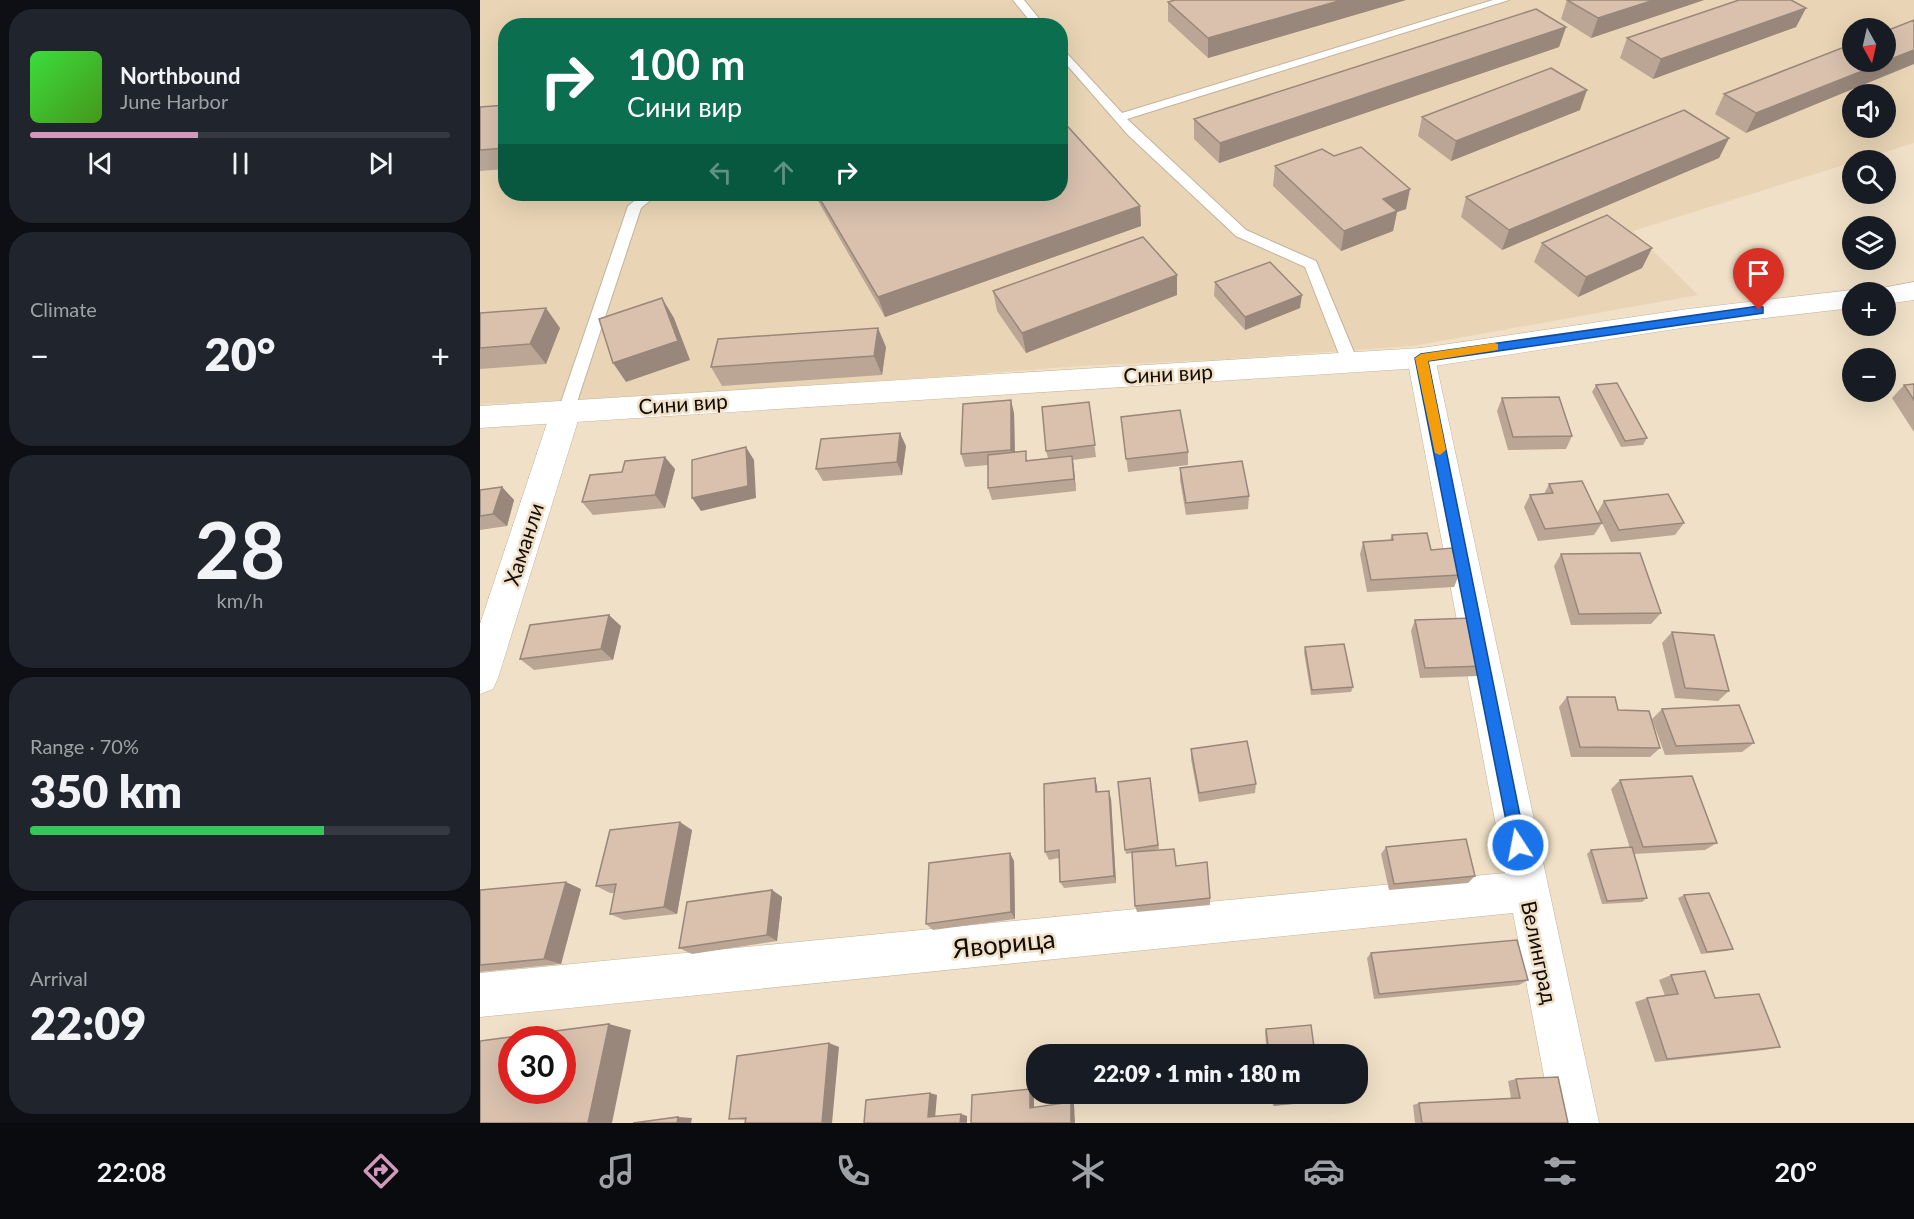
<!DOCTYPE html>
<meta charset="utf-8">
<style>
:root{--surface:#171b24;--page:#20242c;--text:#f1f3f6;--muted:#9ea1a6;--line:#363941;--accent:#d299bd}
body{margin:0;font-family:Lato,sans-serif;background:var(--page);color:var(--text);height:100vh;display:flex;flex-direction:column;font-size:22px;white-space:nowrap}
*{box-sizing:border-box;margin:0}
p{font-size:20px;color:var(--muted)}
.icon{flex:none;width:33px;height:33px;fill:none;stroke:currentColor;stroke-width:2;stroke-linecap:round;stroke-linejoin:round}
.map{position:relative;flex:1;overflow:hidden}
.panel{display:flex;flex-direction:column;gap:9px;padding:9px;background:#0d0f14;width:480px}
.panel>*{flex:none}
.banner{position:absolute;left:18px;top:18px;width:570px;height:183px;border-radius:24px;box-shadow:0 6px 24px #0002;background:#0b6e4f;color:#fff;overflow:hidden}
.needle{width:39px;rotate:172deg}
.buttons{position:absolute;left:1362px;top:18px;display:grid;gap:12px}
.buttons a{display:grid;place-items:center;width:54px;height:54px;border-radius:50%;background:var(--surface);box-shadow:0 6px 24px #0002;font-size:30px}
.speed{position:absolute;left:18px;top:1026px;display:flex;gap:12px;font-size:30px;font-weight:700;text-align:center}
.speed>*{display:grid;place-content:center;width:78px;height:78px;border-radius:50%;background:var(--surface);box-shadow:0 6px 24px #0002;line-height:1}
.speed .limit{border:9px solid #d22;background:#fff;color:#111}
.pin{position:absolute;display:grid;place-items:center;width:51px;height:51px;color:#fff;margin:-62px -26px;border-radius:50% 50% 50% 0;rotate:-45deg;box-shadow:0 0 6px #0007}
.pin .icon{rotate:45deg}
.me{position:absolute;width:66px;margin:-33px;rotate:349deg;stroke-linejoin:round;filter:drop-shadow(0 0 4px #0008)}
.turn{display:flex;align-items:center;gap:21px;height:126px;padding:0 30px;font-size:27px}
.turn .icon{width:78px;height:78px;stroke-width:2.5}
.turn b{display:block;font-size:42px;line-height:51px}
.lanes{display:flex;align-items:center;height:57px;padding:0 30px;background:#0003;justify-content:center;gap:30px;direction:ltr}
.lanes .off{opacity:.35}
.big{font-size:45px;font-weight:800;line-height:1.1}
.panel .widget{flex:1;display:flex;flex-direction:column;justify-content:center;gap:9px;min-width:0;padding:0 21px;border-radius:24px;background:var(--page)}
.panel .dial{align-items:center;gap:0}
.dial b{font-size:78px;line-height:1}
.song{display:flex;align-items:center;gap:18px}
.cover{width:72px;height:72px;border-radius:9px;background:linear-gradient(135deg,hsl(120 70% 55%),hsl(100 70% 35%))}
.played{height:6px;border-radius:3px;background:linear-gradient(90deg,var(--accent) 40%,var(--line) 40%)}
.keys{display:flex;justify-content:space-around;direction:ltr}
.heat{display:flex;justify-content:space-between;align-items:center;font-size:33px;direction:ltr}
.charge{height:9px;border-radius:4px;background:linear-gradient(90deg,#34c759 70%,var(--line) 0)}
.trip{position:absolute;left:546px;top:1044px;width:342px;height:60px;border-radius:24px;background:var(--surface);box-shadow:0 6px 24px #0002;font-weight:800;line-height:60px;text-align:center}
.tab-bar{display:flex;height:96px;justify-content:space-around;align-items:center;background:#090b0e;color:var(--muted)}
.tab-bar .icon{width:42px;height:42px}
.tab-bar .active{color:var(--accent)}
.tab-bar b{font-size:27px;color:var(--text)}
main{display:flex;flex:1;min-height:0}
.map>svg:first-child{display:block}
</style>
<main>
<section class="panel">
<div class="widget">
<div class="song"><i class="cover"></i><div><b>Northbound</b><p>June Harbor</p></div></div>
<div class="played"></div>
<div class="keys"><svg class="icon" aria-label="previous" viewBox="0 0 24 24"><path d="M18 5L8 12l10 7zM5 5v14"/></svg><svg class="icon" aria-label="pause" viewBox="0 0 24 24"><path d="M8 5v14M16 5v14"/></svg><svg class="icon" aria-label="next" viewBox="0 0 24 24"><path d="M6 5l10 7-10 7zM19 5v14"/></svg></div>
</div>
<div class="widget"><p>Climate</p>
<div class="heat"><a>−</a><b class="big">20°</b><a>+</a></div>
</div>
<div class="widget dial"><b>28</b><p>km/h</p></div>
<div class="widget"><p>Range · 70%</p><b class="big">350 km</b><div class="charge"></div></div>
<div class="widget"><p>Arrival</p><b class="big">22:09</b></div>
</section>
<div class="map">
<svg width="1434" height="1123" viewBox="0 0 1434 1123">
<rect width="100%" height="100%" fill="#f0e0c7"/>
<path fill="#e9d5b5" fill-rule="evenodd" d="M0 0H1434V143L1153 231 1218 295 933 346 732 360 601 366 206 396 0 404ZM26 26H580V194H26ZM1372 28H1406V62H1372ZM1372 94H1406V128H1372Z"/>
<g fill="none" stroke-linecap="round" stroke-linejoin="round">
<defs>
<path id="lane" d="M533 0H544L565 26H554Z
M1013 0H1029L647 119 766 230 836 261 878 362 870 367 862 362 825 267 756 236 648 135 580 57V46L642 113Z
M163 194H178L161 208 94 411 92 415H80L78 411 148 206Z"/>
<path id="street" d="M941 348 951 351 955 358 1119 1123H1073L1033 913 0 1017V973L1025 873 927 358 931 351Z
M86 400 96 403 101 411 18 678 13 689 0 694V624L71 411 76 403Z"/>
<path id="secondary" d="M1434 282V300L1406 304V292H1394L1397 289Z
M1372 290 1381 292H1372V308L1208 327 941 368 0 428V406L941 348 1208 309Z"/>
</defs>
<use href="#lane" stroke="#c3b39b" stroke-width="2"/>
<use href="#street" stroke="#c3b39b" stroke-width="1"/>
<use href="#secondary" stroke="#c3b39b" stroke-width="1"/>
<use href="#lane" fill="#fff" fill-rule="evenodd"/>
<use href="#street" fill="#fff" fill-rule="evenodd"/>
<use href="#secondary" fill="#fff" fill-rule="evenodd"/>
</g>
<path fill="#bba696" d="M926 0 728 58 688 21V2Z
M1087 0H1224L1111 38 1081 19Z
M1326 8 1316 27 1173 79 1140 58 1147 38Z
M1086 27 1079 47 739 163 714 139V119Z
M1372 44 1266 133 1235 114 1244 94Z
M26 105V169L0 171V107Z
M1100 110 971 161 938 136 942 117Z
M1249 138 1239 158 1022 250 981 217 986 197Z
M795 166 926 209 917 212 913 231 861 251 793 186Z
M335 194H580L660 206 661 226 405 317 338 201Z
M1062 243 1172 248 1162 268 1098 297 1054 262Z
M735 282 820 308 765 330 734 296Z
M513 291 697 295 546 353 517 311Z
M0 313 80 328 66 364 0 369Z
M406 347 402 375 242 386 231 367Z
M1434 384V432L1412 398 1424 385Z
M1116 385 1167 438 1163 445 1141 447 1112 392Z
M1022 398 1092 436 1086 449 1028 450 1017 411Z
M609 402 616 457 593 460 596 491 512 500 508 488V465L485 467 481 454 534 413 535 453 548 460 568 458 566 451Z
M641 417 708 452V465L648 472Z
M426 446 422 475 343 481 336 469Z
M700 468 769 496 768 509 706 515 700 480Z
M195 469 185 508 113 515 102 502Z
M1069 484 1117 513 1124 501 1204 523 1195 535 1131 542 1122 523 1114 535 1058 541 1044 507 1050 495 1064 494Z
M22 487 34 500 27 526 0 530V490Z
M912 535 979 575 974 587 887 592 880 554 883 542 910 540Z
M1081 554 1181 613 1171 624 1091 625 1074 566Z
M935 620 1004 666 999 676 940 678 931 631Z
M141 626 133 660 54 670 40 659Z
M1192 632 1249 691 1238 701 1195 698 1182 643Z
M825 647 873 687 871 692 831 695 824 652Z
M1087 697 1138 710 1180 748 1170 757H1091L1079 707Z
M1182 709 1274 743 1262 752 1185 755 1172 719Z
M711 750 776 784 775 793 719 802 711 759Z
M670 778 679 849 662 852 696 866 730 898V905L657 912 655 906 652 853 646 854 645 850Z
M1140 780 1237 843 1225 850 1154 854 1167 898 1162 902 1122 904 1107 854 1111 850 1150 848 1131 789Z
M617 786V792L631 799 636 883 584 888 580 882 579 858 569 860 565 852Z
M212 830 197 914 144 920 130 914 134 893H130L116 886Z
M906 847 995 876 988 883 909 890 901 854Z
M534 861 535 919 453 930 446 924Z
M101 889 81 964 0 972V890Z
M292 890 302 897 297 941 212 954 199 948Z
M1204 895 1253 949 1246 951 1221 954 1198 898Z
M891 953 1048 980 1039 985 894 999 887 958Z
M1191 975 1235 998 1300 1047 1285 1050 1175 1062 1155 1002 1167 998 1185 996 1179 980Z
M786 1029 835 1054H787L785 1033Z
M359 1047 266 1120 249 1119Z
M1036 1079 1088 1123H935L933 1105 939 1103 1031 1098 1028 1081Z
M791 1094H840L841 1100 838 1102 793 1106Z"/>
<path fill="#98877a" d="M862 0H926L728 58V38Z
M1174 0H1224L1111 38 1118 18Z
M1326 8 1316 27 1173 79 1181 59Z
M1086 27 1079 47 739 163 740 143Z
M1434 50V64L1266 133 1276 113Z
M1107 90 1100 110 971 161 976 141Z
M1249 138 1239 158 1022 250 1029 230Z
M930 189 926 209 917 212 913 231 861 251 864 231 903 199Z
M660 206 661 226 405 317 398 297Z
M1172 248 1162 268 1098 297 1106 277Z
M697 275V295L546 353 542 333Z
M822 295 820 308 765 330V317Z
M182 298 194 318 210 360 146 382 133 363Z
M66 308 80 328 66 364 50 344Z
M398 328 406 347 402 375 394 356Z
M531 400 534 413 535 462 531 450Z
M420 433 426 446 422 475 417 462Z
M266 447 274 460 276 498 221 511 212 498Z
M592 456 594 468 596 491 594 479Z
M185 457 195 469 185 508 175 495Z
M22 487 34 500 27 526 13 514Z
M129 615 141 626 133 660 121 649Z
M615 778 617 786 618 800 616 792Z
M629 791 631 799 636 883 634 876Z
M200 822 212 830 197 914 184 907Z
M530 853 534 861 535 919 531 912Z
M86 882 101 889 81 964 64 959Z
M292 890 302 897 297 941 287 935Z
M129 1024 151 1030 132 1123H108Z
M349 1043 359 1047 352 1123H342Z
M550 1089 554 1092V1109L550 1108Z
M450 1093 457 1095 455 1119 448 1117Z
M591 1102 594 1104 595 1123H591Z
M481 1114 487 1116V1123H480Z
M198 1117 212 1118 211 1123H197Z"/>
<path fill="#d9c1ae" stroke="#98877a" stroke-width="1.5" fill-rule="evenodd" d="M695 0H862L728 38 688 2Z
M1087 0H1174L1118 18Z
M1259 0H1311L1326 8 1181 59 1147 38Z
M1056 9 1086 27 740 143 714 119Z
M1434 20V50L1406 61V31Z
M1372 44V62H1405L1276 113 1244 94Z
M1071 68 1107 90 976 141 942 117Z
M26 105V148L0 150V107Z
M1204 110 1249 138 1029 230 986 197Z
M580 118 660 206 398 297 337 194H580Z
M881 147 930 189 903 199 917 211 864 231 795 166 842 149 854 156Z
M1127 215 1172 248 1106 277 1062 243Z
M663 237 697 275 542 333 513 291Z
M790 262 822 295 765 317 735 282Z
M182 298 198 341 133 363 119 319Z
M66 308 50 344 0 348V313Z
M398 328 394 356 231 367 238 339Z
M1137 383 1167 438 1145 441 1116 385Z
M1434 384V400L1424 385Z
M1079 397 1092 436 1033 437 1022 398Z
M531 400V450L481 454 483 404Z
M609 402 615 445 566 451 562 407Z
M700 410 708 452 646 459 641 417Z
M420 433 417 462 336 469 341 439Z
M266 447 268 486 212 498V460Z
M546 451V461L592 456 594 479 508 488V455Z
M185 457 175 495 102 502 110 475 142 472 145 461Z
M762 461 769 496 706 503 700 468Z
M1102 481 1122 523 1065 529 1050 495 1073 493 1069 484Z
M22 487 13 514 0 516V490Z
M1188 494 1204 523 1139 530 1124 501Z
M947 533 951 550 972 548 979 575 891 580 883 542 913 540 912 535Z
M1160 553 1181 613 1099 614 1081 554Z
M129 615 121 649 40 659 50 625Z
M993 618 1004 666 945 668 935 620Z
M1192 632 1234 635 1249 691 1205 688Z
M864 644 873 687 832 690 825 647Z
M1087 697H1135L1138 710 1169 711 1180 748 1100 747Z
M1259 705 1274 743 1196 746 1182 709Z
M767 741 776 784 719 793 711 749Z
M1212 776 1237 843 1163 847 1140 780Z
M615 778 616 792 629 791 634 876 580 882 579 850 565 852 564 784Z
M670 778 678 845 645 850 638 782Z
M200 822 184 907 130 914 136 884 116 886 130 830Z
M986 839 995 876 914 884 906 847Z
M1152 847 1167 898 1127 901 1111 850Z
M694 849 696 866 727 862 730 898 655 906 652 852Z
M530 853 531 912 446 924 449 863Z
M86 882 64 959 0 965V890Z
M292 890 287 935 199 948 207 902Z
M1229 893 1253 949 1227 952 1204 895Z
M1037 940 1048 980 899 994 891 953Z
M1225 971 1235 998 1279 994 1300 1047 1187 1059 1167 998 1198 994 1191 975Z
M129 1024 108 1123H0V1041ZM32 1040H82V1090H32Z
M831 1025 835 1054H789L786 1029Z
M349 1043 342 1123H265L266 1118 249 1119 257 1056Z
M1078 1077 1088 1123H942L939 1103 1040 1098 1036 1079Z
M550 1089V1108L591 1102V1123H491L492 1095Z
M450 1093 448 1117 481 1114 480 1123H384L386 1100Z
M794 1094H840L841 1100 795 1105Z
M198 1117 197 1123H153Z"/>
<path fill="#1a73e8" stroke="#114b97" stroke-width="1.5" d="M1279 306 1283 307V313L948 361 1046 845 1044 851 1038 853 1032 851 935 358 941 354Z"/>
<path fill="#f59e0b" d="M1014 343 1018 344V350L948 361 966 450 960 455 955 453 935 358 941 354Z"/>
<g text-anchor="middle" dominant-baseline="central" stroke-width="5" stroke-linejoin="round" paint-order="stroke">
<g font-size="21" fill="#120c05" stroke="#f0e0c7">
<text transform="translate(688 373) rotate(-3)">Сини вир</text>
<text transform="translate(203 403) rotate(-4)">Сини вир</text>
<text transform="translate(43 544) rotate(-72)">Хаманли</text>
<text transform="translate(1060 952) rotate(78)">Велинград</text>
</g>
<g font-size="26" fill="#120c05" stroke="#f0e0c7">
<text transform="translate(524 943) rotate(-6)">Яворица</text>
</g>
</g>
</svg>
<div class="buttons">
<a><svg class="needle" viewBox="-14 -14 28 28"><path d="M0-13l5 13h-10z" fill="#e53935"/><path d="M0 13l5-13h-10z" fill="#9ea1a6"/></svg></a>
<a><svg class="icon" aria-label="sound" viewBox="0 0 24 24"><path d="M4 9h4l5-4v14l-5-4H4zM17 9q2 3 0 6"/></svg></a>
<a><svg class="icon" aria-label="search" viewBox="0 0 24 24"><circle cx="10" cy="10" r="6"/><path d="M15 15l6 6"/></svg></a>
<a><svg class="icon" aria-label="layers" viewBox="0 0 24 24"><path d="M12 4l9 5-9 5-9-5zM3 14l9 5 9-5"/></svg></a>
<a>+</a>
<a>−</a>
</div>
<div class="speed"><div class="limit">30</div></div>
<div class="pin" style="left:1279px;top:310px;background:#d93025"><svg class="icon" aria-label="arrive" viewBox="0 0 24 24"><path d="M6 21V4h12l-3 4 3 4H6"/></svg></div>
<svg class="me" style="left:1038px;top:845px" viewBox="-20 -20 40 40"><circle r="17" fill="#1a73e8" stroke="#fff" stroke-width="3"/><path d="M0-11L8 9 0 5-8 9z" fill="#fff"/></svg>
<div class="trip">22:09 · 1 min · 180 m</div>
<div class="banner">
<div class="turn"><svg class="icon" aria-label="right" viewBox="0 0 24 24"><path d="M7 20v-9h11M14 6l5 5-5 5"/></svg><div><b>100 m</b>Сини вир</div></div>
<div class="lanes"><svg class="icon off" aria-label="left" viewBox="0 0 24 24"><path d="M17 20v-9H6M10 6l-5 5 5 5"/></svg><svg class="icon off" aria-label="ahead" viewBox="0 0 24 24"><path d="M12 20V5M6 11l6-6 6 6"/></svg><svg class="icon" aria-label="right" viewBox="0 0 24 24"><path d="M7 20v-9h11M14 6l5 5-5 5"/></svg></div>
</div>
</div>
</main>
<nav class="tab-bar">
<b>22:08</b>
<svg class="icon active" aria-label="directions" viewBox="0 0 24 24"><path d="M12 3l9 9-9 9-9-9zM9 14v-3h6M13 9l2 2-2 2"/></svg>
<svg class="icon" aria-label="music" viewBox="0 0 24 24"><path d="M9 18V5l10-2v13"/><circle cx="6" cy="18" r="3"/><circle cx="16" cy="16" r="3"/></svg>
<svg class="icon" aria-label="phone" viewBox="0 0 24 24"><path d="M5 4h4l2 5-3 2q2 4 5 5l2-3 5 2v4C11 20 4 13 5 4z"/></svg>
<svg class="icon" aria-label="climate" viewBox="0 0 24 24"><path d="M12 3v18M4 7l16 10M4 17L20 7"/></svg>
<svg class="icon" aria-label="car" viewBox="0 0 24 24"><path d="M5 17H2v-5l4-1 3-4h7l3 4 3 1v5h-3M9 17h6M6 11h13"/><circle cx="7" cy="17" r="2"/><circle cx="17" cy="17" r="2"/></svg>
<svg class="icon" aria-label="filters" viewBox="0 0 24 24"><path d="M4 7h16M4 17h16"/><circle cx="9" cy="7" r="2"/><circle cx="15" cy="17" r="2"/></svg>
<b>20°</b>
</nav>
